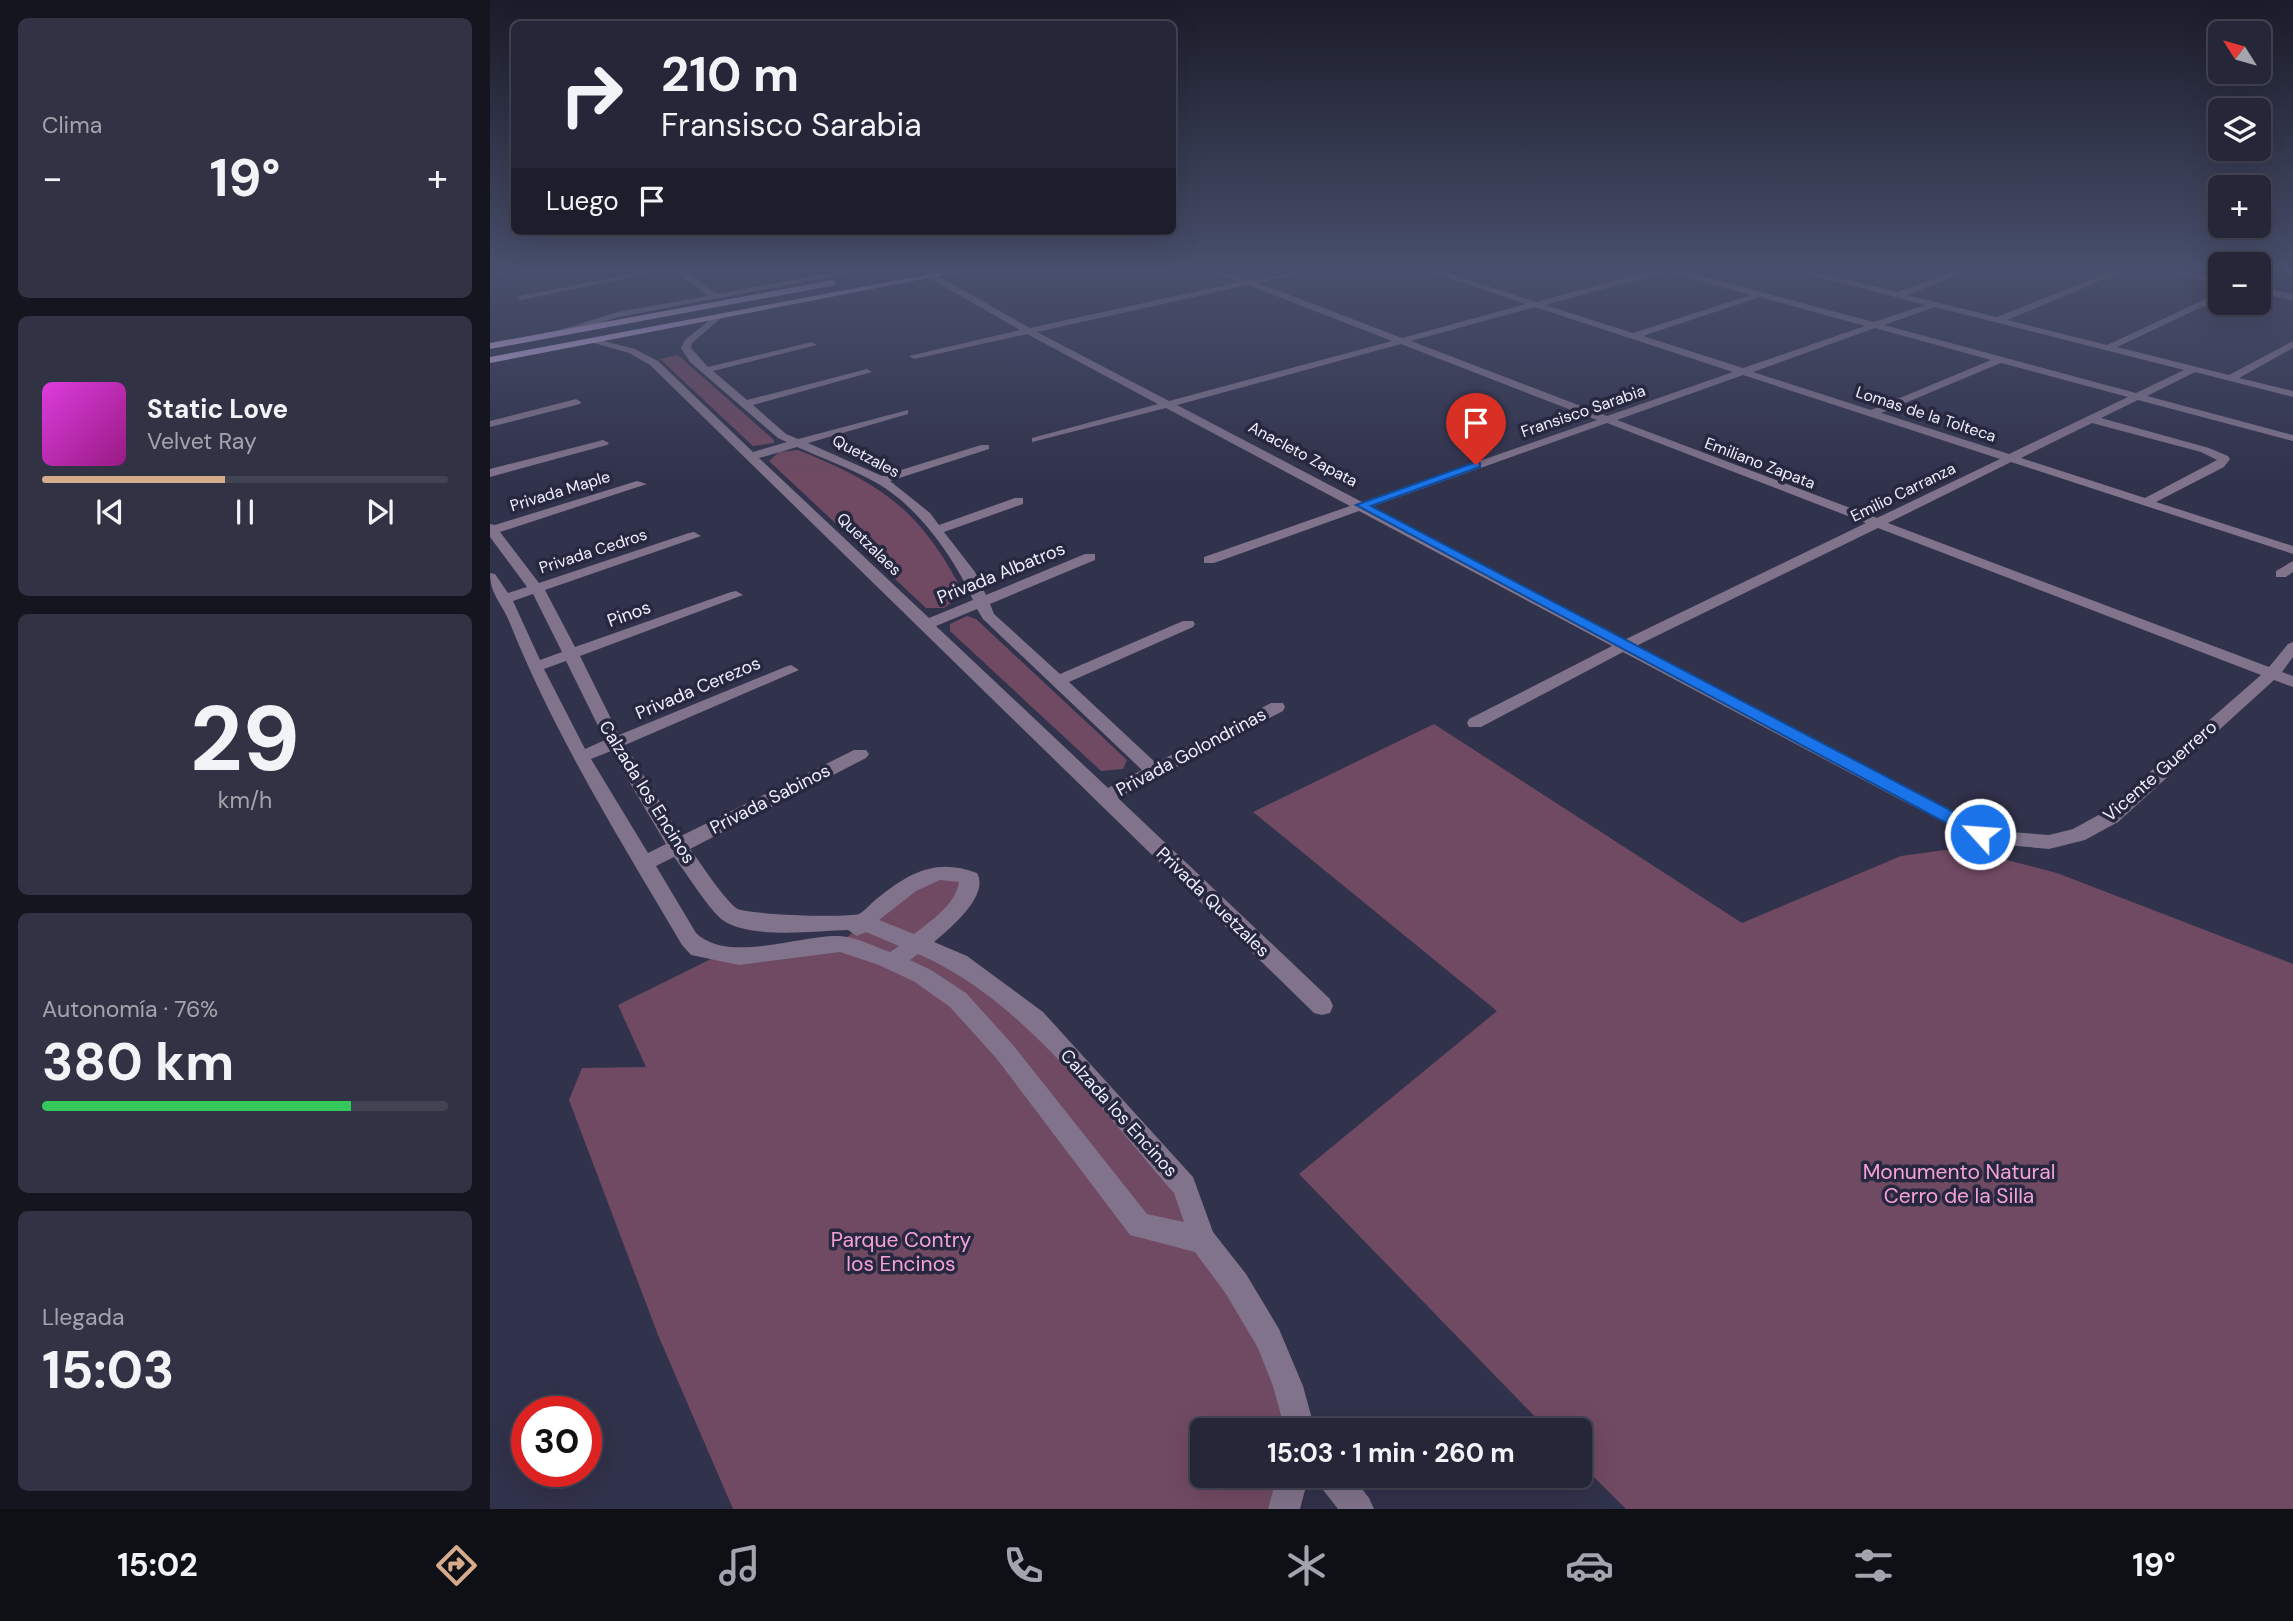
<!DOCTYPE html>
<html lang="es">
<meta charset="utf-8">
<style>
:root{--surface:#252638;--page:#313243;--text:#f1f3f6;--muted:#a3a5ae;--line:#424353;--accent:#d6ab8b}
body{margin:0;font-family:"DM Sans",sans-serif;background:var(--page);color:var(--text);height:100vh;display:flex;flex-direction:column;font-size:26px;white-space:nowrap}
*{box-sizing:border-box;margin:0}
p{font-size:23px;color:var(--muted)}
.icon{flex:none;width:38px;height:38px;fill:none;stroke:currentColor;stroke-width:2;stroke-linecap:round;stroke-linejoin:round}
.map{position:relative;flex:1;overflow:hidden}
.drawer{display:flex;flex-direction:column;gap:18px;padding:18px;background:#14151f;width:490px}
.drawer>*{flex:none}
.hud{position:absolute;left:21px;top:21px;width:665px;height:214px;border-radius:10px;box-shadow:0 7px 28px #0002,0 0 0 2px var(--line);background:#252638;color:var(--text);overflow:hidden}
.needle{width:46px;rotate:307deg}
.tools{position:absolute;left:1718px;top:21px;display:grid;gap:14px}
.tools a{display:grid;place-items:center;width:63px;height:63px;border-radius:10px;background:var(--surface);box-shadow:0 7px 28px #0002,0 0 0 2px var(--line);font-size:35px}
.speed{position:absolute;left:21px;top:1396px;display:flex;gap:14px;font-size:35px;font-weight:700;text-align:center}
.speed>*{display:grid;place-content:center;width:91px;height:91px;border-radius:50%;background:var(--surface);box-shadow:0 7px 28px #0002,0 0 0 2px var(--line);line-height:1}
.speed .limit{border:10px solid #d22;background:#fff;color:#111}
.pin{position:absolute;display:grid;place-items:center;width:60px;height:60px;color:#fff;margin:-72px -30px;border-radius:50% 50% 50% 0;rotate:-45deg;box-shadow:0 0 7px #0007}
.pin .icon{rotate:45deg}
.me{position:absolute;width:77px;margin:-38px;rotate:296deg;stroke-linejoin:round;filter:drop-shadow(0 0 5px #0008)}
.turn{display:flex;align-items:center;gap:24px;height:147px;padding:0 35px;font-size:32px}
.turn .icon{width:91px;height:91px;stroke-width:2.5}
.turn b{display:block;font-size:49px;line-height:60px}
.then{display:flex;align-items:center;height:66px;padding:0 35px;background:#0003;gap:14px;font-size:26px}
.big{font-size:52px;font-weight:700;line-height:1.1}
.drawer .card{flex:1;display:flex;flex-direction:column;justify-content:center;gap:10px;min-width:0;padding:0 24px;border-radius:10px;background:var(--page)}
.drawer .dial{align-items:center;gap:0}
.dial b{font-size:91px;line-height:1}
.song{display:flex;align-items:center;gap:21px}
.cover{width:84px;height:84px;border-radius:10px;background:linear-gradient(135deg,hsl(300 70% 55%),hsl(310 70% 35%))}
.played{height:7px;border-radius:4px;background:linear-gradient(90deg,var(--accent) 45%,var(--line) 45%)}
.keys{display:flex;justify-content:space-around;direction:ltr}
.heat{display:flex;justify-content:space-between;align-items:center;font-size:38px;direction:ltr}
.charge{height:10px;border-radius:5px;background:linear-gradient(90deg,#34c759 76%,var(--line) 0)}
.trip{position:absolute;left:700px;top:1418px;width:402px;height:70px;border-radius:10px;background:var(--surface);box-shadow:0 7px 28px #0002,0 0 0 2px var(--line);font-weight:700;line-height:70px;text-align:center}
.tab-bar{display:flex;height:112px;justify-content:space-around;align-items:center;background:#0f0f16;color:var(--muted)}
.tab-bar .icon{width:49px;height:49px}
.tab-bar .current{color:var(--accent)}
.tab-bar b{font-size:32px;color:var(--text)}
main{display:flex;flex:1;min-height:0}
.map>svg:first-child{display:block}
</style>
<main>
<section class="drawer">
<div class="card"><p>Clima</p>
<div class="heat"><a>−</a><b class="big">19°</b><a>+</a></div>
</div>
<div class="card">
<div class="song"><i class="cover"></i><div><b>Static Love</b><p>Velvet Ray</p></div></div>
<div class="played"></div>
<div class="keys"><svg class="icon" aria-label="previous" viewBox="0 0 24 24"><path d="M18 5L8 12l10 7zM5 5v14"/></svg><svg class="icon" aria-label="pause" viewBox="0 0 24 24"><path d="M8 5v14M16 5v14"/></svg><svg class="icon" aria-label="next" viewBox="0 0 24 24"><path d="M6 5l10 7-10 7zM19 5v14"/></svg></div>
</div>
<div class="card dial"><b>29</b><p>km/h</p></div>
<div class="card"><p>Autonomía · 76%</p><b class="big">380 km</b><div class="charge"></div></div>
<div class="card"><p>Llegada</p><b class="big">15:03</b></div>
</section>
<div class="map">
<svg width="1803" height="1509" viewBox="0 0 1803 1509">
<rect width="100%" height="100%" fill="#31324b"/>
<path fill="#704a62" d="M188 355 284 440V443L263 446 170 359Z
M308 450C392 484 429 509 472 590L471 596 454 608H436L279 461 289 452Z
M477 616 486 619 637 760 633 769 611 771 460 631V624Z
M944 724 1252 923 1411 856 1470 848 1567 873 1803 964V1509H1136L1090 1463V1430H1058L809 1174 1007 1011 763 812Z
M433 878H480L427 943 499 982 694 1186 746 1284 810 1430H712V1475H803L794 1509H243L168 1335 79 1100 92 1068 156 1067 128 1005 231 954 350 944 395 902Z"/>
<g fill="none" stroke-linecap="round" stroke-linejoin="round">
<path fill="#81738b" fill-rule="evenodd" d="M10 270H27L8 275 4 273Z
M160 270H178L30 300 26 297Z
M184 270H193L227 294 359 270H377L129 317 59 338 54 335 128 312 218 296Z
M722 270C736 270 746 279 759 280 775 281 800 270 819 270L768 283 912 338 1036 304 935 270H948L1046 302 1163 270H1189L1384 322 1435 305 1303 270H1317L1407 292 1469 270H1481L1417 295 1507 317 1625 270H1637L1517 320 1617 345 1731 292V298L1627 347 1739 375 1803 341V348L1749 378 1803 391V397L1705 372 1657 396 1803 435V441L1648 400 1611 418 1719 448 1738 456 1740 459 1734 467 1666 502 1803 546V554L1521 462 1398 523 1779 667 1798 644 1803 642V657L1792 672 1803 676V687L1784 680 1628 822 1595 840 1559 849 1496 843 1411 800 1133 652 991 727H979L977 723 979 719 1122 646 869 511 724 563H714V557L860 506 676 408 542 442V438L668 404 537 334 424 359 419 356 530 330 439 278V274H445L540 328 749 282ZM1176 272 1261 295 1143 333 1055 305ZM758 285 902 341 679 401 547 332ZM1270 297 1375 326 1253 368 1153 336ZM1045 307 1243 372 1117 416 921 341ZM1445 307 1694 370 1646 393 1394 325ZM1385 328 1501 360 1381 410 1263 372ZM911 344 1107 420 872 502 687 405ZM1511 363 1638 397 1519 454 1391 413ZM1253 375 1510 459 1387 518 1127 420ZM1117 423 1376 523 1134 640 881 507ZM1602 423 1711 452 1727 460 1655 498 1531 458ZM1388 528 1771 675 1614 812 1583 829 1559 835 1506 831 1423 792 1146 646Z
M1668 270H1685L1731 279V284Z
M1792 270H1803V274Z
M1769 287 1803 294V300L1769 293Z
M227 314 230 315V319L202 343 201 348 218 367 322 342 327 345 223 371 257 400 377 369 382 372 263 405 296 434 308 439 418 410V414L318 443 392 476 491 445H499V449L400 481 440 513 449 525 525 498H533V504L454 532 485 572 496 595 595 554H605V560L500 604 504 614 570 674 693 621H703L705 624 703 627 579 682 666 763 781 703H793L795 707 793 711 628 798 840 999 843 1006 840 1013 832 1015 824 1013 160 365 139 353 97 341 102 338 145 349 168 361 263 452 297 442 288 438 200 362 191 348 195 340ZM307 447C332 458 360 468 385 482 427 505 464 557 483 600L439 618 269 458ZM487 609 493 619 652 770 618 788 446 626Z
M86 399 91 402 90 404 0 427V421Z
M113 440 119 443 117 445 0 477V469Z
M147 481 157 484 10 532 49 583 199 533 204 532 211 536 55 590 85 647 241 592 246 591 253 595 90 656 129 735 295 667 301 665 309 670 135 745 191 836 364 750H376L379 754 376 758 200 849C213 866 230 894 246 908 255 915 357 918 369 914 375 911 383 901 389 897 421 871 448 858 487 873 500 896 459 929 444 942L477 956 553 1012 703 1177 723 1232 756 1274 789 1329 813 1386 825 1430H795L783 1386 768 1348 736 1294 705 1252 640 1235 507 1059 460 1007 425 982 389 965 350 952 249 965 201 955 192 945C130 840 65 736 19 621 11 602 0 594 0 573L5 574 18 593 37 587 0 537V524L5 525ZM43 594 72 652 50 660 23 601ZM76 661 115 740 95 749 54 669ZM121 751 176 844 158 853 101 759ZM184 857C196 872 220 912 234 921 262 939 324 931 358 930L367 936 376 932 409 946 400 952C385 947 365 936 348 936 309 935 238 964 206 933L166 866ZM450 880 469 882C466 904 441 921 424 934L389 920 426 891ZM428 954C533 999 610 1109 684 1193L694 1222 657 1214 523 1045 476 993 441 970 420 960Z
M1803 561V572L1796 577H1786V571Z
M787 1475H819L810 1509H778Z
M825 1475H861L879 1498 884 1509H848L830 1486Z"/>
<path fill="#ccafe0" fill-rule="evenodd" d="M462 270H480L0 363V357Z
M343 280 346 285 0 349V343Z"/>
</g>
<linearGradient id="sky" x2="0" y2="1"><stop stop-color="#1b1c29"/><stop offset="0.56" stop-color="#484f6c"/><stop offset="1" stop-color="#484f6c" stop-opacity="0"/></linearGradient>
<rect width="1803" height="481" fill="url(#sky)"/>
<path fill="#1a73e8" stroke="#114b97" stroke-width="2" d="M986 462 990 463V467L881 506 1496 829 1498 834 1496 838H1484L866 505Z"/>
<g text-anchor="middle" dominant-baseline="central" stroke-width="7" stroke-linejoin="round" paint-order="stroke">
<g font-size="16" fill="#eeeffc" stroke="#272840">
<text transform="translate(1093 411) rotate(-19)">Fransisco Sarabia</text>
<text transform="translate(1436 414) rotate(18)">Lomas de la Tolteca</text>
<text transform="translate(813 454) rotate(28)">Anacleto Zapata</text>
<text transform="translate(376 456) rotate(28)">Quetzales</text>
<text transform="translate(1270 463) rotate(21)">Emiliano Zapata</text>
<text transform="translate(70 491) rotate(-17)">Privada Maple</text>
<text transform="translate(1413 492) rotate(-26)">Emilio Carranza</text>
<text transform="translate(379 544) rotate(44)">Quetzalaes</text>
<text transform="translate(103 551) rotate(-18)">Privada Cedros</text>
</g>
<g font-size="18" fill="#eeeffc" stroke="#272840">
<text transform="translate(511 573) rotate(-22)">Privada Albatros</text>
<text transform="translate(139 614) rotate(-20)">Pinos</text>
<text transform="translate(208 688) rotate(-23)">Privada Cerezos</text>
<text transform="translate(701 752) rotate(-28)">Privada Golondrinas</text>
<text transform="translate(1670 771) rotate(-41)">Vicente Guerrero</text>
<text transform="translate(157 792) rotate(58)">Calzada los Encinos</text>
<text transform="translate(280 799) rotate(-27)">Privada Sabinos</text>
<text transform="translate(723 902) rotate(44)">Privada Quetzales</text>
<text transform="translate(629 1113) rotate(48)">Calzada los Encinos</text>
</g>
<g font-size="21" fill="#f6a2d7" stroke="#272840">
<text x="1469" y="1172">Monumento Natural<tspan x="1469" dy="24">Cerro de la Silla</tspan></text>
<text x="411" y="1240">Parque Contry<tspan x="411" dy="24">los Encinos</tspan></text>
</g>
</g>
</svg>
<div class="tools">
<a><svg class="needle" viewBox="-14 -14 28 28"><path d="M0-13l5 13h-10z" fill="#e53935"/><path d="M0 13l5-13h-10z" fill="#a3a5ae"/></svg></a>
<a><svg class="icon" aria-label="layers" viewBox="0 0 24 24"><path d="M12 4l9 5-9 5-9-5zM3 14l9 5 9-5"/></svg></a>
<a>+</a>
<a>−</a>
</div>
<div class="speed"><div class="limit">30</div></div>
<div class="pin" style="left:986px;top:465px;background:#d93025"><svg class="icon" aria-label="arrive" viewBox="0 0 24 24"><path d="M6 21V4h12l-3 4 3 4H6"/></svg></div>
<svg class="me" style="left:1490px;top:834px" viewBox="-20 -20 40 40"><circle r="17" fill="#1a73e8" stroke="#fff" stroke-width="3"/><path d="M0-11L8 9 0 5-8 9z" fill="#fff"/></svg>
<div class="trip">15:03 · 1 min · 260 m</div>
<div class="hud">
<div class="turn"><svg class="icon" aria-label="right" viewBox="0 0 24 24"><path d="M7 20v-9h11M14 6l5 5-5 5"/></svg><div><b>210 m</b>Fransisco Sarabia</div></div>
<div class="then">Luego<svg class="icon" aria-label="arrive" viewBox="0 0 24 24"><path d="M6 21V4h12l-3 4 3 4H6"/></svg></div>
</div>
</div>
</main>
<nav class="tab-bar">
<b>15:02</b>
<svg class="icon current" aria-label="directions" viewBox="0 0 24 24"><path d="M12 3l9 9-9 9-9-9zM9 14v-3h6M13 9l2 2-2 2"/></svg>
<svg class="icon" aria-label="music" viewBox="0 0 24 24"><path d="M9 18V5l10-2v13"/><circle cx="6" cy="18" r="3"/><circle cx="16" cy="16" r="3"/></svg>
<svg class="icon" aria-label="phone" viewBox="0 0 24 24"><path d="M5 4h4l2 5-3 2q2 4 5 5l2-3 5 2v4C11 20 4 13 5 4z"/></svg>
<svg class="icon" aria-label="climate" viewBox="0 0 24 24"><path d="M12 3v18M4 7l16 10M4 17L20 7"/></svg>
<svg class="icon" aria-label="car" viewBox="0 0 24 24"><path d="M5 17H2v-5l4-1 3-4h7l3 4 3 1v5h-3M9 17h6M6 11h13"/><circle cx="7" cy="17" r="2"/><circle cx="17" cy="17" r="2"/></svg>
<svg class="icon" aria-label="filters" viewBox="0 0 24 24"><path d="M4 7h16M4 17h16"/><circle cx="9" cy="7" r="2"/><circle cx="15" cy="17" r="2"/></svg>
<b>19°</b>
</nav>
